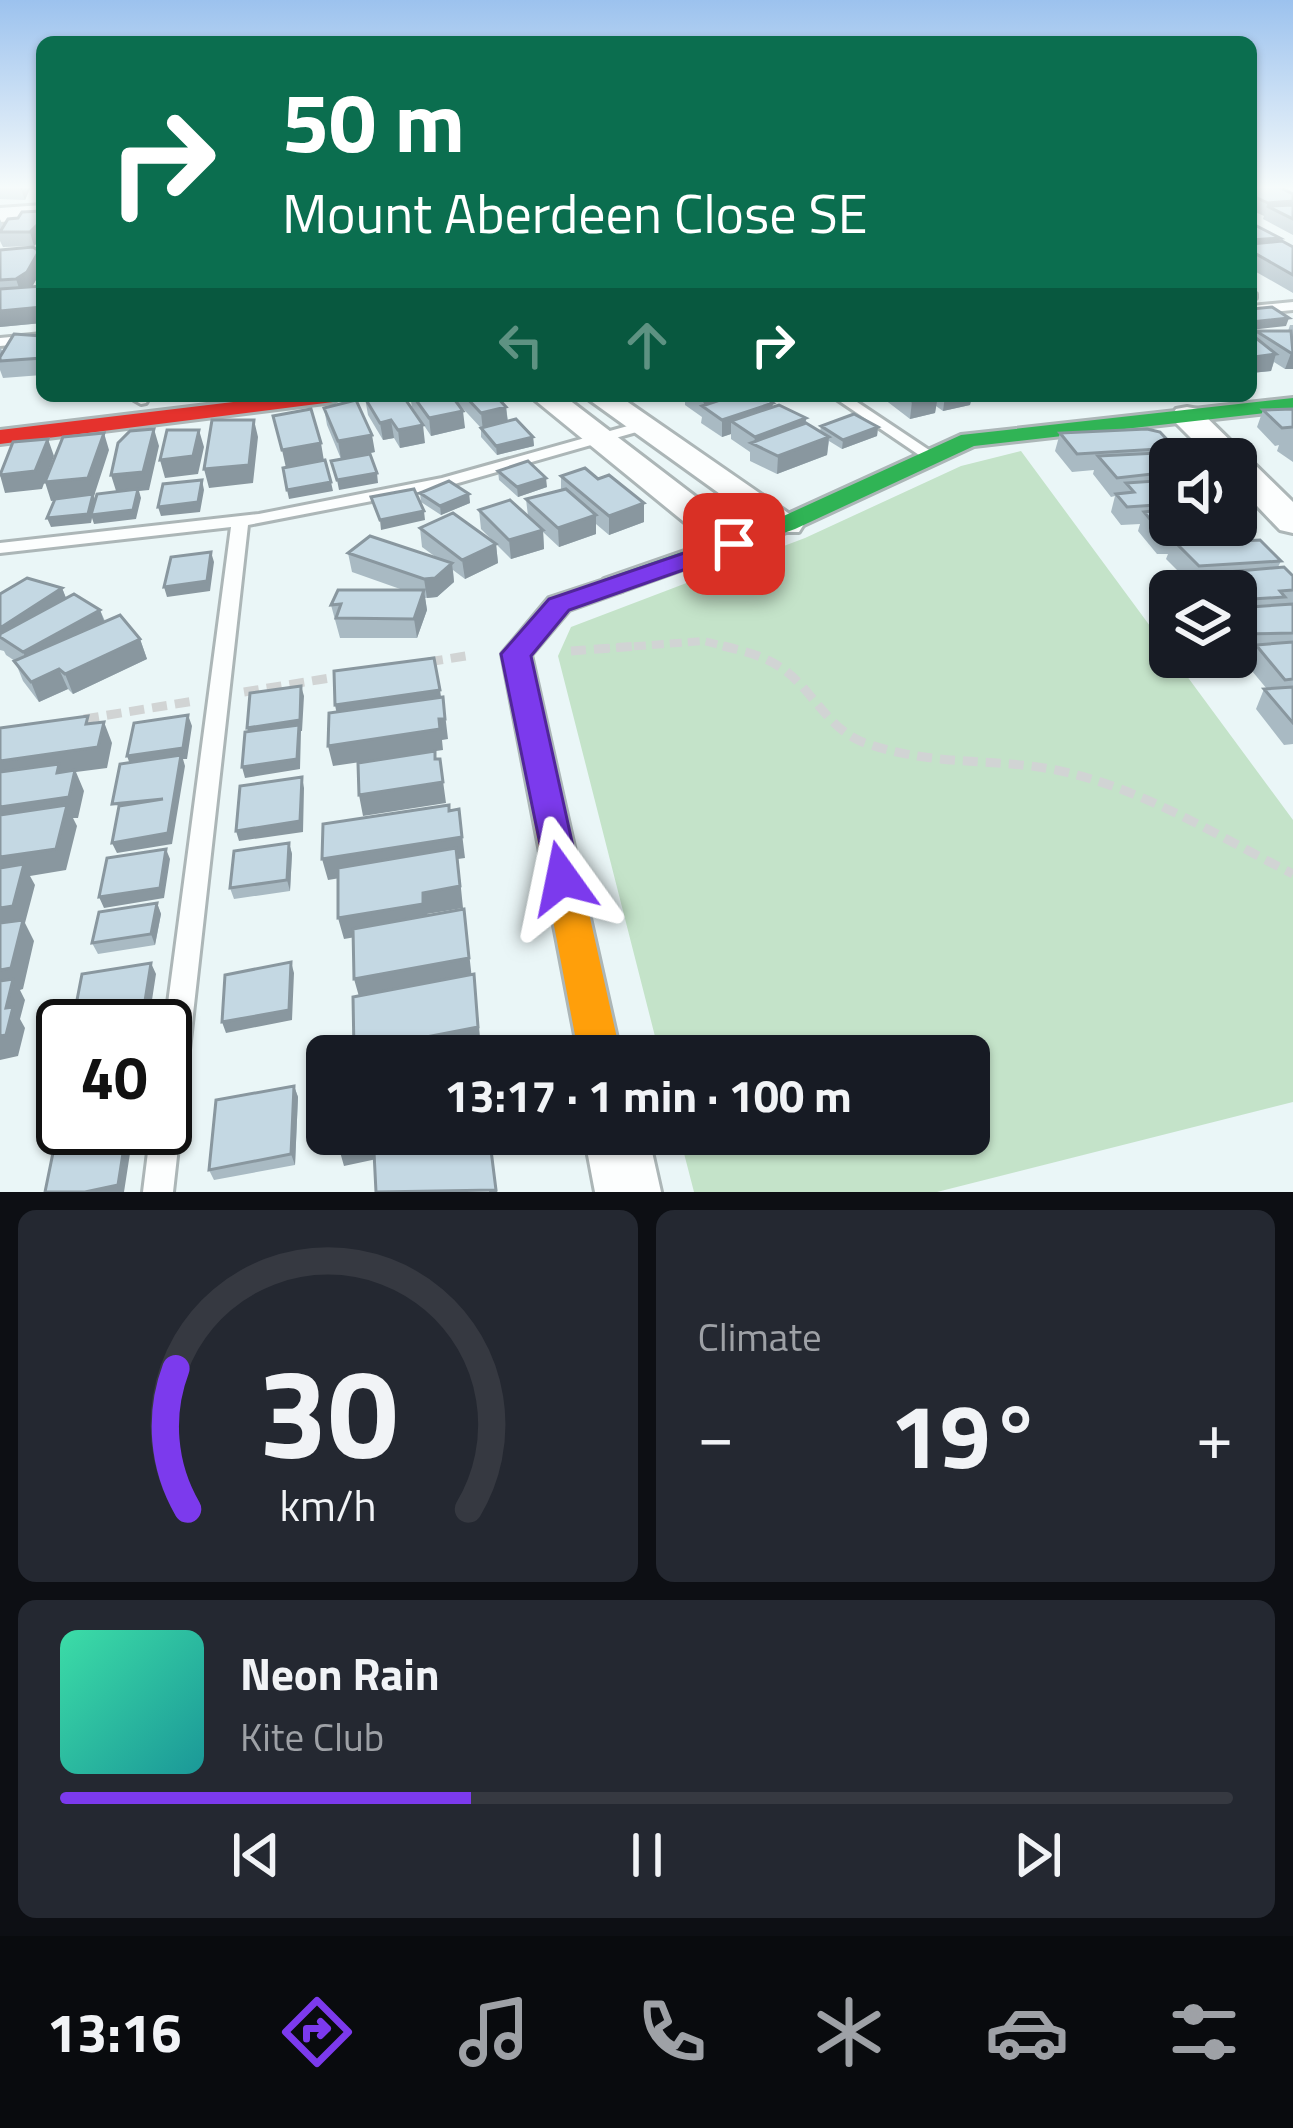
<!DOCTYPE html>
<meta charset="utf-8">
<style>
:root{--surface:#171b24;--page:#242831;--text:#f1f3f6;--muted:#9ea1a6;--line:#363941;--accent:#7c3aed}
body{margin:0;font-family:"Titillium Web",sans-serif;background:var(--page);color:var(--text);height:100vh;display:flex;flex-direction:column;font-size:45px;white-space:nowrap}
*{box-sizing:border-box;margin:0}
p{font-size:39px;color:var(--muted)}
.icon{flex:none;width:66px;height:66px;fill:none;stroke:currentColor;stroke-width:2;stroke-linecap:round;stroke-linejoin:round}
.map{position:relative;height:1192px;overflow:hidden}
.drawer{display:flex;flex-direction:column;gap:18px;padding:18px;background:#0d0f14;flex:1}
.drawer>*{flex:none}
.hud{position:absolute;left:36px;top:36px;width:1221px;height:366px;border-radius:18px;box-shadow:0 3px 9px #0004;background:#0b6e4f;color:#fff;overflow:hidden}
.controls{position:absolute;left:1149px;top:438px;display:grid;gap:24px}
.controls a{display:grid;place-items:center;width:108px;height:108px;border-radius:18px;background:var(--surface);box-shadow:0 3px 9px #0004;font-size:60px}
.speed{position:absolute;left:36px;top:999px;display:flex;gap:24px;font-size:60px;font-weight:700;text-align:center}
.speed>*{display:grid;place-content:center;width:156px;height:156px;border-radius:50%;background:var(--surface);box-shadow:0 3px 9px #0004;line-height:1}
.speed .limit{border:6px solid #111;border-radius:18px;background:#fff;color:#111}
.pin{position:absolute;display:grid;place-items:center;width:102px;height:102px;color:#fff;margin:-51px;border-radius:24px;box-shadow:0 6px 18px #0006}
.me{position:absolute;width:132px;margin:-66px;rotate:348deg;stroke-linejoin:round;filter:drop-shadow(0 0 9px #0008)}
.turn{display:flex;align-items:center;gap:42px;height:252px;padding:0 48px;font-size:54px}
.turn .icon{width:156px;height:156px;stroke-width:2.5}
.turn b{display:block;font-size:84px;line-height:102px}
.lanes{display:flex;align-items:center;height:114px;padding:0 48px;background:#0003;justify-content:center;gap:60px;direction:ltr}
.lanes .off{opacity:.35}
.big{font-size:90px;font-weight:700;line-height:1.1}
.drawer .tile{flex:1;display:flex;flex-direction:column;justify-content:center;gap:18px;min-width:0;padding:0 42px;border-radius:18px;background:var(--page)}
.drawer .dial{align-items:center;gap:0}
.dial svg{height:312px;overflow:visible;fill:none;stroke:var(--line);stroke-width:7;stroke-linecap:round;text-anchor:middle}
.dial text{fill:var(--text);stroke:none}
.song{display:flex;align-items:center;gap:36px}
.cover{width:144px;height:144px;border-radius:18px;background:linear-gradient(135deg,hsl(160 70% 55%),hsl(180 70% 35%))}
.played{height:12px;border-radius:6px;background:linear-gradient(90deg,var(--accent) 35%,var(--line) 35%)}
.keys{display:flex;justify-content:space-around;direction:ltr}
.heat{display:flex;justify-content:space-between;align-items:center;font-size:66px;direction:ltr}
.drawer .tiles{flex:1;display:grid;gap:18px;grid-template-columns:1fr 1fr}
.tile:last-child{grid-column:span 2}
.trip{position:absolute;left:306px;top:1035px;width:684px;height:120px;border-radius:18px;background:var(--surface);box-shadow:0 3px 9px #0004;font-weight:700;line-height:120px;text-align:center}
.dock{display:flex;height:192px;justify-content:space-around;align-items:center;background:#090b0e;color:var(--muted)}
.dock .icon{width:84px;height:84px}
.dock .active{color:var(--accent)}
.dock b{font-size:54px;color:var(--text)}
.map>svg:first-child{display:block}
</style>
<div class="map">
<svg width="1293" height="1192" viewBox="0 0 1293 1192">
<rect width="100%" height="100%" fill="#eaf6f7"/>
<path fill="#c4e3c9" d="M1021 451 1293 820V1102L937 1192H694L679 1134H969V1056H660L558 656 571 627 805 538 961 466Z"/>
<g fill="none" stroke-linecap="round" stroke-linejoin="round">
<defs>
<path id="lane" d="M1276 186 1293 188V195L1278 188Z
M1251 292 1256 294V298L1251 300Z
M1293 302V310L1251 314V306Z
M42 334V342L0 346V338Z
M136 396H150L146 403 141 404 134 400Z
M832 396H848L938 456 930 461 925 459Z
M642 422 647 423V429L444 487 248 525 173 1192H143L151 1128H165V1026L231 527 0 553V543L259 514 442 478Z"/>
<path id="street" d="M42 205V219L0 222V208Z
M530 396H564L747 536 752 544 747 552H721Z
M584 396H619L804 524 799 532H773Z
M1187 407 1198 409 1293 502V533L1280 530 1236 484V459H1212L1176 423 1172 416 1176 409Z
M584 1134H648L661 1192H595Z"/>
<path id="fast" d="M1293 398V410L974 446 795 529 622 591 613 593 600 585 604 579 777 519 961 435Z"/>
<path id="slow" d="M613 577 622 579 626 585 622 591 569 610 531 655 621 1056H579L502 654 549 598Z"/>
<path id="jam" d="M282 396H343L333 402 0 444V430Z"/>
</defs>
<use href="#lane" stroke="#acb6b7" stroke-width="6"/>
<use href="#street" stroke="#acb6b7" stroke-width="6"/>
<use href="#fast" stroke="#acb6b7" stroke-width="6"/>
<use href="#slow" stroke="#acb6b7" stroke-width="6"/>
<use href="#jam" stroke="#acb6b7" stroke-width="6"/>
<path stroke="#d1d4d4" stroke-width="8" stroke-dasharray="12 6" stroke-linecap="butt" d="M598 649 704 641 735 649"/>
<path stroke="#d1d4d4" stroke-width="9" stroke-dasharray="15 8" stroke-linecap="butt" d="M723 646C744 651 765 656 783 669 813 690 828 730 865 743 933 767 989 757 1056 770 1140 787 1218 836 1293 874
M571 651 638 646
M428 662 472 655
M244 692 342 676
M84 719 194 701"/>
<use href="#lane" fill="#fcfefe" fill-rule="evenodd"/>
<use href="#street" fill="#fcfefe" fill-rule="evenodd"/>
<use href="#fast" fill="#30b455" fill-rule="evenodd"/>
<use href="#slow" fill="#ff9f0a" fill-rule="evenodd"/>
<use href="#jam" fill="#e5322d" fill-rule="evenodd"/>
</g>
<path fill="#a9bac3" d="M0 186H31L25 200 0 199Z
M1251 186 1293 194V235L1263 219 1264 216 1251 210Z
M42 211 34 246 3 247 0 241V219L3 226 18 218Z
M1251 223 1280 238 1279 242 1293 247V293L1251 269Z
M0 250 42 260V269L32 287 42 286V323L0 327Z
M1290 325H1293V369H1285L1274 362 1271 371 1251 373V334L1254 337 1256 331H1288Z
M42 336V375L3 378 0 370V347L3 352Z
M410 396H496L506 407 508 421 533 437 534 446 497 455 481 437V428L456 401 465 428 431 436 412 407Z
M663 396H765L764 398 772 407 806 418V423L820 432 821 426 878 427 877 436 842 449 829 441 827 455 777 474 750 461V452L731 439V434L722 437 701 423 702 417 685 405V396L668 401Z
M880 396H1003V398L975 401 971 397 970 405 943 411 936 406 935 413 910 419Z
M365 398 425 443 400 448 394 438 383 440 368 415Z
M324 408 375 452 341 459 327 425Z
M1293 409V462L1277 451 1279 445 1275 446 1257 427 1263 410Z
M1060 433 1175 448 1170 459V525L1245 524 1239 539 1281 561 1278 567 1293 576V744L1284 745 1256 709 1264 689H1267L1247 665 1252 654H1236V591H1189L1191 584 1166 559 1168 554H1157L1138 531 1140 524 1121 525 1111 512 1115 496 1111 497 1093 474 1094 470 1072 472 1055 451Z
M498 471 547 487 518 497 499 480Z
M561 476 644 522 609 535 596 524V534L559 547 543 532 544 549 511 559 481 529 479 510 528 516 526 499 561 490Z
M420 493 469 494 470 503 441 515 421 502Z
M420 528 496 544 498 563 465 579 453 570 454 582 437 597 425 598 427 610 417 638H340L331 605 403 590 352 572 348 553 437 558 422 547Z
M62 588 66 598 100 610 105 621 140 639 147 659 73 694 68 689 39 702 23 681 15 661 6 655 4 651 0 650V594Z
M289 843 292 854 290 891 234 899 230 888Z
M157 903 161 914 155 945 98 954 92 943Z
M294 1086 298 1097 295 1165 214 1180 209 1170Z"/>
<path fill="#89979f" d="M21 186H31L25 200 20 187Z
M1293 201V214L1267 206 1263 216 1268 203Z
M42 220V239L34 246 30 232Z
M1280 238 1275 252 1251 251V240Z
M39 251 42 269 32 287 21 294 16 279Z
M42 307V323L0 327V311Z
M1289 318 1286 326 1251 330V322Z
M1291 353H1293V369H1285Z
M1276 354 1271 371 1251 373 1254 357Z
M718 396H765L714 414 704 407V401Z
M938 396 935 413 910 419 912 401Z
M945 396H972L970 405 943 411Z
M773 403 771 420 731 421V434L722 437V420Z
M506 407 508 425 483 431 481 413Z
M463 411 465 428 431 436 429 418Z
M806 418 804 436 754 445 755 437Z
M254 420 258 437 253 483 209 488 204 469Z
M391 420 394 438 383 440 380 423Z
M423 425 425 443 400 448 398 430Z
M878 427 877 436 842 449 843 440Z
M154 429 159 446 149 490 139 491 141 498 136 519 94 524 92 518 91 523 51 527 47 518 93 496 51 501 45 482 104 433 109 450 94 496 96 504 117 494 111 475Z
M199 430 204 447 198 474 165 478 160 460Z
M372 435 375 452 341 459 338 441Z
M533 437 534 446 497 455 496 446Z
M829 437 827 455 777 474 778 456Z
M48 439 54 456 42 489 5 493 0 475Z
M321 443 324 461 286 468 282 450Z
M377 473 378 483 339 490 337 480Z
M546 478 547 487 518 497 517 487Z
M202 480 204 490 200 512 161 516 158 507Z
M331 482 333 491 289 499 287 490Z
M469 494 470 503 441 515 440 506Z
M644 503V522L609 535V516Z
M424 511 425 520 381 530 380 520Z
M596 515V534L559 547 558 528Z
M543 530 544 549 511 559 509 540Z
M496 544 498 563 465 579 462 560Z
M211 552 214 562 210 591 167 597 164 587Z
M452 563 454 582 437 597 427 598 424 579Z
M62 588 70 608 0 637V628Z
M424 590 427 610 417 638 414 619Z
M100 610 107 629 32 672 23 652Z
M140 639 147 659 73 694 65 674Z
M59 669 68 689 39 702 31 682Z
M301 686 304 696 302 731H301L300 769 245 778 242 767 250 738 247 728Z
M440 690 443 710 339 725 335 705Z
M443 697 448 739 442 740 443 750 333 766 328 746 439 719Z
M188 715 192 726 187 759H183L185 766 172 844 117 853 112 843 181 760 131 767 127 756Z
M104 722 112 743 107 768 76 772 84 791 78 818H73L77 826 66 870 30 876 35 885 25 923 34 941 23 989 20 990 25 1000 20 1019 25 1028 18 1056 0 1060V761Z
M440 759 446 803 363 816 359 795Z
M302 777 304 788 303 832 239 841 236 831Z
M459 809 465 858 458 859 463 908 427 914V925L344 939 338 918 423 893 457 859 328 880 322 859Z
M289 843 292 854 290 891 287 880Z
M166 849 170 859 164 898 104 908 99 897Z
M157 903 161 914 155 945 151 934Z
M464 909 472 979 360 1000 354 979Z
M291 962 294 973 292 1020 226 1033 222 1022Z
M151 963 156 974 148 1026H110Z
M474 974 481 1048 439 1056H355L354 1051Z
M294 1086 298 1097 295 1165 291 1154Z
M63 1108V1120L57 1121 51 1110Z
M127 1128H130L133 1134 124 1192H85Z
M393 1134H492L489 1135 497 1192H489V1135L344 1166 338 1145Z"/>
<path fill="#c4d8e3" stroke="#89979f" stroke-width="3" d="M1251 186H1277L1293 194V201L1268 203 1251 195Z
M1293 205V219L1267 206Z
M42 211V220L30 232H0L8 219 18 218 22 212Z
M1251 223 1280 238 1251 240Z
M1282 241 1293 247V275L1251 251V244Z
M33 247 39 251 27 272 16 279 0 280V250Z
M42 286V307L0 311V289Z
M1272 307 1289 318 1251 322V309Z
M1256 331H1291L1293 353H1291Z
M14 334 42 336V358L0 361V357Z
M1251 334 1276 354 1254 357 1251 355Z
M373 396H403L423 425 398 430 391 420 380 423 365 398Z
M413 396H452L463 411 429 418Z
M465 396H496L506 407 481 413Z
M697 396H718L704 401Z
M732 396H762L773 403 722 420 702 406Z
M905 396H936L912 401Z
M356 400 372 435 338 441 324 408Z
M779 405 806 418 755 437 731 421Z
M311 409 321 443 282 450 273 416Z
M1293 409V427L1282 428 1263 410Z
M854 414 878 427 843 440 821 426Z
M516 419 533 437 496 446 481 428Z
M212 420H254L249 465 204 469Z
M806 423 829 437 778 456 751 443Z
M154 429 143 472 111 475 118 443 130 431Z
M1147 429 1160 432 1175 448 1077 454 1060 433Z
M167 430H199L193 456 160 460Z
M104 433 88 478 45 482 63 437Z
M48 439 35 471 0 475 13 442Z
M1178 452 1186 459H1170V472L1117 478 1098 456Z
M370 454 377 473 337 480 331 461Z
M325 460 331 482 287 490 283 468Z
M528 461 546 478 517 487 498 471Z
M585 468 598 479 609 475 644 503 609 516 561 476Z
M202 480 198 502 158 507 163 484Z
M1170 480V504L1127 507 1116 494 1134 492 1126 483Z
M449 481 469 494 440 506 420 493Z
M138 489 133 510 91 515 97 494Z
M414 489 424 511 380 520 371 497Z
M566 489 596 515 558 528 526 499Z
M93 494 88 514 47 518 55 499Z
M510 500 543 530 509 540 479 510Z
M1170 509V525H1235L1223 526 1228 531 1163 535 1144 512Z
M453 513 496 544 462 560 420 528Z
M370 536 452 563 435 578 424 579 348 553Z
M1236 536 1241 541 1260 540 1281 561 1199 566 1173 540Z
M211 552 207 581 164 587 171 557Z
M1284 567 1293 576V590L1280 591 1285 597 1236 600V591H1208L1194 575Z
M27 578 62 588 0 628V594Z
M338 590H424L414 619 336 618 341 604 331 605Z
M74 594 100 610 23 652 0 637V634Z
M1293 604V633L1238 634 1236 632V608Z
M120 615 140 639 65 674 59 669 31 682 14 661Z
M1293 642V679L1285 680 1256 645Z
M434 658 440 690 335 705 334 671Z
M301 686 300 720 247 728 250 693Z
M1293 687V723L1264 689Z
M443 697 445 719H439L440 729 328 746 329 713Z
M188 715 183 748 127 756 134 723Z
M88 716 86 724 104 722 98 747 0 761V728Z
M299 725 297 759 242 767 245 732Z
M435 751V759H440L443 782 359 795 358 763Z
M181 755 168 833 112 843 119 806 163 799 112 804 120 764Z
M59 764 57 773 75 770 69 797 0 807V772Z
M302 777 300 821 236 831 240 786Z
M67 805 56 849 0 857V815Z
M449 805V811L459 809 462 837 322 859 323 824Z
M289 843 287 880 230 888 234 851Z
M456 848 460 886 423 893V904L338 918V868Z
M166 849 160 888 99 897 107 858Z
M24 864 13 906 0 908V868Z
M157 903 151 934 92 943 99 912Z
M464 909 469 958 354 979 353 929Z
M23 920 11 968 0 970V923Z
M291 962 289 1010 222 1022 225 975Z
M151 963 142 1020 110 1026H72L82 974Z
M474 974 478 1027 354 1051 353 997Z
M13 979 6 1008 13 1007 6 1035 0 1036V981Z
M63 1047V1108L51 1110Z
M479 1049 480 1056H445Z
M294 1086 291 1154 209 1170 216 1100Z
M107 1128H127L118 1185 85 1192H45L56 1138Z
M338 1134H393L338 1145Z
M462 1134H489L496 1190 376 1192 374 1152Z"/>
<linearGradient id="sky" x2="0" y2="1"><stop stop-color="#9cc2ee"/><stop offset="0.53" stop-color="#f6fbfb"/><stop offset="1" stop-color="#f6fbfb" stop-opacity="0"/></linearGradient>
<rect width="1293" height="353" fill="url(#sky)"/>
<path fill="#7c3aed" stroke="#51269a" stroke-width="3" d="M734 536 743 538 746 544 743 549 569 610 531 656 580 878 575 888 562 892 549 888 501 654 549 599Z"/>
</svg>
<div class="controls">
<a><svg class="icon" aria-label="sound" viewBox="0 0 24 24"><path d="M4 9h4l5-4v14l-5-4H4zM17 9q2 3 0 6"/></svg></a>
<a><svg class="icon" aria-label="layers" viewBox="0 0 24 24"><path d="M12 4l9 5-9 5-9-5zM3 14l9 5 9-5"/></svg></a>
</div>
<div class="speed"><div class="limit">40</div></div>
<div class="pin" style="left:734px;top:544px;background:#d93025"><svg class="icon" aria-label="arrive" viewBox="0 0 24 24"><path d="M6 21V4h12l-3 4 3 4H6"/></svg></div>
<svg class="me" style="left:562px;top:878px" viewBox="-20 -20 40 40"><path d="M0-17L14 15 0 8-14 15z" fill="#7c3aed" stroke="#fff" stroke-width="4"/></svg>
<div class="trip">13:17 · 1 min · 100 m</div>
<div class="hud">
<div class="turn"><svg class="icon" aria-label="right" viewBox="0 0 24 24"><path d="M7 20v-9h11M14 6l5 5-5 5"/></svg><div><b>50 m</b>Mount Aberdeen Close SE</div></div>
<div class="lanes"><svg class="icon off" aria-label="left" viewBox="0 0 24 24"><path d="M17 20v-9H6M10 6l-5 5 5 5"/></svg><svg class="icon off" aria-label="ahead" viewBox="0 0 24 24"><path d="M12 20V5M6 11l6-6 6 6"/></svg><svg class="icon" aria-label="right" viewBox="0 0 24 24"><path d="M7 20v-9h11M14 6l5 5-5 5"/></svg></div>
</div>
</div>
<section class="drawer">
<div class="tiles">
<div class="tile dial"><svg viewBox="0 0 100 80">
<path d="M14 69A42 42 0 1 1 86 69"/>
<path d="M14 69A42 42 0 0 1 11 33" stroke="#7c3aed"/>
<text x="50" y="56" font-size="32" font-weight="700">30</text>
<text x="50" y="72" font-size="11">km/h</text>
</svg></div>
<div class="tile"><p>Climate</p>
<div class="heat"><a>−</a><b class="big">19°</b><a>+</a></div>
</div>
<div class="tile">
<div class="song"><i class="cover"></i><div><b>Neon Rain</b><p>Kite Club</p></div></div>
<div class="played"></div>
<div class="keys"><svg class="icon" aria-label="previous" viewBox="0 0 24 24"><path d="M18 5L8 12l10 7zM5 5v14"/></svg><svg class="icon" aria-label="pause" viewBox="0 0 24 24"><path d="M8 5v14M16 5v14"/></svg><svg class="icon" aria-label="next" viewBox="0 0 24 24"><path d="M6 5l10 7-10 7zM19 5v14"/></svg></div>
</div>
</div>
</section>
<nav class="dock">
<b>13:16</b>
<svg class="icon active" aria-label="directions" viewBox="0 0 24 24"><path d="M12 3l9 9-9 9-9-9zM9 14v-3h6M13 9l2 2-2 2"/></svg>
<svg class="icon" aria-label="music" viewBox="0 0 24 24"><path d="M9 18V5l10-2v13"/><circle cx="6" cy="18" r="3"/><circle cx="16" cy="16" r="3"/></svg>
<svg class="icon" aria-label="phone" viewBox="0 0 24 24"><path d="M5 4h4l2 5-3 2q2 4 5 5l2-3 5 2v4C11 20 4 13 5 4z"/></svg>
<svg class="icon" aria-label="climate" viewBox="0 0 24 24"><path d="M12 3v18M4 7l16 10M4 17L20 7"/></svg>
<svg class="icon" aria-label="car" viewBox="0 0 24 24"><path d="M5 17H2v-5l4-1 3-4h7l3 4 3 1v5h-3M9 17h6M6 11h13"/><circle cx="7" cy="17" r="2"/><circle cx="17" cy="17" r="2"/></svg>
<svg class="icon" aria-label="filters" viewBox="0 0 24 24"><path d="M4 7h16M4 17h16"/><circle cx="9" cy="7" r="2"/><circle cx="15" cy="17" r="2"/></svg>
</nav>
